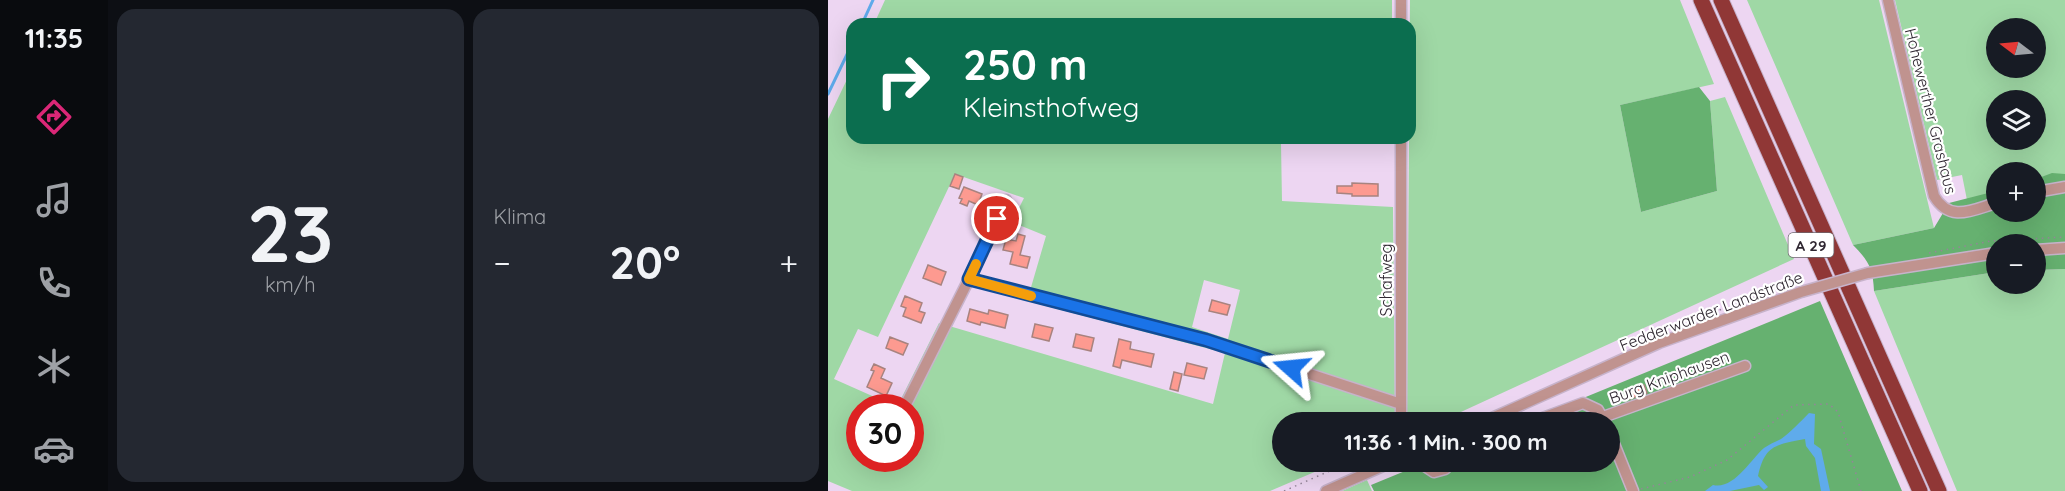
<!DOCTYPE html>
<html lang="de">
<meta charset="utf-8">
<style>
:root{--surface:#171b24;--page:#242831;--text:#f1f3f6;--muted:#9ea1a6;--accent:#db2777}
body{margin:0;font-family:Quicksand,sans-serif;background:var(--page);color:var(--text);height:100vh;display:flex;flex-direction:column;font-size:22px;white-space:nowrap}
*{box-sizing:border-box;margin:0}
p{font-size:20px;color:var(--muted)}
.icon{flex:none;width:33px;height:33px;fill:none;stroke:currentColor;stroke-width:2;stroke-linecap:round;stroke-linejoin:round}
.map{position:relative;flex:1;overflow:hidden}
.sheet{display:flex;flex-direction:column;gap:9px;padding:9px;background:#0d0f14;width:720px}
.sheet>*{flex:none}
.banner{position:absolute;left:18px;top:18px;width:570px;height:126px;border-radius:18px;box-shadow:0 6px 24px #0002;background:#0b6e4f;color:#fff;overflow:hidden}
.needle{width:39px;rotate:286deg}
.tools{position:absolute;left:1158px;top:18px;display:grid;gap:12px}
.tools a{display:grid;place-items:center;width:60px;height:60px;border-radius:50%;background:var(--surface);box-shadow:0 6px 24px #0002;font-size:30px}
.speed{position:absolute;left:18px;top:394px;display:flex;gap:12px;font-size:30px;font-weight:700;text-align:center}
.speed>*{display:grid;place-content:center;width:78px;height:78px;border-radius:50%;background:var(--surface);box-shadow:0 6px 24px #0002;line-height:1}
.speed .limit{border:9px solid #d22;background:#fff;color:#111}
.pin{position:absolute;display:grid;place-items:center;width:51px;height:51px;color:#fff;margin:-26px;border:3px solid #fff;border-radius:50%;box-shadow:0 2px 6px #0007}
.me{position:absolute;width:66px;margin:-33px;rotate:288deg;stroke-linejoin:round;filter:drop-shadow(0 0 4px #0008)}
.turn{display:flex;align-items:center;gap:21px;height:126px;padding:0 18px;font-size:27px}
.turn .icon{width:78px;height:78px;stroke-width:2.5}
.turn b{display:block;font-size:42px;line-height:51px}
.big{font-size:45px;font-weight:800;line-height:1.1}
.sheet .widget{flex:1;display:flex;flex-direction:column;justify-content:center;gap:9px;min-width:0;padding:0 21px;border-radius:18px;background:var(--page)}
.sheet .dial{align-items:center;gap:0}
.dial b{font-size:78px;line-height:1}
.heat{display:flex;justify-content:space-between;align-items:center;font-size:33px;direction:ltr}
.sheet .tiles{flex:1;display:grid;gap:9px;grid-template-columns:repeat(2,1fr)}
.trip{position:absolute;left:444px;top:412px;width:348px;height:60px;border-radius:30px;background:var(--surface);box-shadow:0 6px 24px #0002;font-weight:800;line-height:60px;text-align:center}
main{display:flex;flex:1;min-height:0}
.tabs{display:flex;flex-direction:column;width:108px;justify-content:space-around;align-items:center;background:#090b0e;color:var(--muted)}
.tabs .icon{width:42px;height:42px}
.tabs .on{color:var(--accent)}
.tabs b{font-size:27px;color:var(--text)}
.map>svg:first-child{display:block}
</style>
<main>
<nav class="tabs">
<b>11:35</b>
<svg class="icon on" aria-label="directions" viewBox="0 0 24 24"><path d="M12 3l9 9-9 9-9-9zM9 14v-3h6M13 9l2 2-2 2"/></svg>
<svg class="icon" aria-label="music" viewBox="0 0 24 24"><path d="M9 18V5l10-2v13"/><circle cx="6" cy="18" r="3"/><circle cx="16" cy="16" r="3"/></svg>
<svg class="icon" aria-label="phone" viewBox="0 0 24 24"><path d="M5 4h4l2 5-3 2q2 4 5 5l2-3 5 2v4C11 20 4 13 5 4z"/></svg>
<svg class="icon" aria-label="climate" viewBox="0 0 24 24"><path d="M12 3v18M4 7l16 10M4 17L20 7"/></svg>
<svg class="icon" aria-label="car" viewBox="0 0 24 24"><path d="M5 17H2v-5l4-1 3-4h7l3 4 3 1v5h-3M9 17h6M6 11h13"/><circle cx="7" cy="17" r="2"/><circle cx="17" cy="17" r="2"/></svg>
</nav>
<section class="sheet">
<div class="tiles">
<div class="widget dial"><b>23</b><p>km/h</p></div>
<div class="widget"><p>Klima</p>
<div class="heat"><a>−</a><b class="big">20°</b><a>+</a></div>
</div>
</div>
</section>
<div class="map">
<svg width="1237" height="491" viewBox="0 0 1237 491">
<rect width="100%" height="100%" fill="#edd6f2"/>
<path fill="#9fd8a5" fill-rule="evenodd" d="M57 0H564V24H46Z
M582 0H852L886 84 792 105 813 212 889 191 882 101 897 97 966 259 609 423H579Z
M919 0H1051L1106 228 1025 245Z
M1067 0H1237V174H1224L1208 179V172H1168V191L1139 200 1134 175 1109 180ZM1168 28H1208V68H1168ZM1168 100H1208V140H1168Z
M24 69V138H493V143L453 144 454 201 565 207 567 423H454V462H510L442 491H24L0 481V119ZM127 174 196 198 184 222 218 236 199 301 397 353 385 404 111 323 69 407 6 379 30 329 50 337ZM376 280 412 290 400 339 364 327ZM32 408H82V459H32Z
M1237 269V491H1129L1046 291 1168 272V284H1208V270Z
M539 480 544 491H514Z"/>
<path fill="#66b170" d="M871 87 882 101 889 191 813 212 792 105Z
M1224 173 1237 174V269L1208 270V244H1168V272L1046 291C1045 269 1041 261 1025 245L1106 228 1121 203 1168 191V212H1208V179Z
M992 301 1074 491H546L543 485 599 462H782V423H694Z"/>
<path fill="#5fabeb" d="M981 413 987 414 986 444 993 449 1002 491H993L987 458 978 446 977 439C948 445 937 444 930 476L940 487 936 490 931 485 902 491H877L885 485C906 490 923 459 936 448 942 444 947 442 953 439 963 432 972 422 981 413Z"/>
<g fill="none" stroke-linecap="round" stroke-linejoin="round">
<path stroke="#5fabeb" stroke-width="3" d="M34 24 45 0
M0 94 24 44"/>
</g>
<path fill="#fd9a90" stroke="#a8837f" stroke-width="1.5" d="M127 174 135 177 131 189 122 186Z
M524 183 550 184V196H524V194L509 193V186H524Z
M136 187 154 194 150 205 141 201 139 206 132 203 134 199 131 198Z
M190 234 197 236 192 255 202 257 199 268 182 264 185 252 175 250 178 239 188 241Z
M100 265 118 272 113 285 95 278Z
M77 296 94 303 91 311 97 313 93 323 75 316 78 308 73 306Z
M384 300 402 305 399 315 381 311Z
M142 309 160 314 161 310 180 315 177 328 153 322 152 325 139 321Z
M207 324 225 328 221 341 204 337Z
M248 334 266 338 263 351 245 347Z
M62 337 80 344 75 355 58 348Z
M291 339 303 342 302 349 326 354 323 367 294 360 292 368 285 366Z
M359 363 379 368 376 379 356 375Z
M46 364 57 369 53 378 64 383 58 396 39 387 46 371 43 370Z
M346 372 354 374 350 391 342 389Z
M816 385 819 393 802 399 799 391Z"/>
<g fill="none" stroke-linecap="round" stroke-linejoin="round">
<defs>
<path id="minor" d="M1060 0 1106 196C1122 223 1144 210 1168 203
M573 24V0
M573 138V423
M1208 192 1237 187
M1208 250 1237 248
M1040 273 1168 253
M141 279 378 340 573 404
M76 408 141 279 178 200
M775 417 917 366
M653 423 831 343 973 292
M701 423 755 403 770 410 777 423
M782 434 805 491
M591 462 606 472 617 469 624 462
M498 491 564 462"/>
<path id="highway" d="M873 0 1092 491
M893 0 1111 491"/>
</defs>
<use href="#minor" stroke="#c7b3cb" stroke-width="13"/>
<use href="#highway" stroke="#c7b3cb" stroke-width="17"/>
<path stroke="#958599" stroke-width="1.5" stroke-dasharray="1.5 4.5" stroke-linecap="butt" d="M1101 253 1163 241 1237 237
M886 312 929 297
M630 423 644 417
M813 489 862 477 899 460 966 405 1001 404 1010 412 1033 491
M456 491 522 462"/>
<use href="#minor" stroke="#c0938f" stroke-width="10"/>
<use href="#highway" stroke="#903736" stroke-width="15"/>
<defs>
<path id="minor-bridge" d="M973 292 1040 273"/>
</defs>
<use href="#minor-bridge" stroke="#c7b3cb" stroke-width="13" stroke-linecap="butt"/>
<use href="#minor-bridge" stroke="#c0938f" stroke-width="10"/>
</g>
<g fill="none" stroke-linecap="round" stroke-linejoin="round">
<defs>
<path id="route" d="M169 219 141 279 378 340 463 368"/>
</defs>
<use href="#route" stroke="#114b97" stroke-width="15"/>
<use href="#route" stroke="#1a73e8" stroke-width="10"/>
<path stroke="#f59e0b" stroke-width="10" d="M148 264 141 279 203 296"/>
</g>
<g text-anchor="middle" dominant-baseline="central" stroke-width="4.5" stroke-linejoin="round" paint-order="stroke">
<rect fill="#fff" stroke="#6d686f" stroke-width="1.5" x="960.5" y="233" width="45" height="24" rx="4.5"/>
<g font-size="15" font-weight="bold" fill="#2f2731">
<text x="983" y="245">A 29</text>
</g>
<g font-size="16" fill="#2f2731" stroke="#fff">
<text transform="translate(1103 111) rotate(76)">Hohewerther Grashaus</text>
<text transform="translate(558 280) rotate(-90)">Schafweg</text>
<text transform="translate(883 311) rotate(-21)">Fedderwarder Landstraße</text>
<text transform="translate(841 377) rotate(-20)">Burg Kniphausen</text>
</g>
</g>
</svg>
<div class="tools">
<a><svg class="needle" viewBox="-14 -14 28 28"><path d="M0-13l5 13h-10z" fill="#e53935"/><path d="M0 13l5-13h-10z" fill="#9ea1a6"/></svg></a>
<a><svg class="icon" aria-label="layers" viewBox="0 0 24 24"><path d="M12 4l9 5-9 5-9-5zM3 14l9 5 9-5"/></svg></a>
<a>+</a>
<a>−</a>
</div>
<div class="speed"><div class="limit">30</div></div>
<div class="pin" style="left:169px;top:219px;background:#d93025"><svg class="icon" aria-label="arrive" viewBox="0 0 24 24"><path d="M6 21V4h12l-3 4 3 4H6"/></svg></div>
<svg class="me" style="left:463px;top:368px" viewBox="-20 -20 40 40"><path d="M0-17L14 15 0 8-14 15z" fill="#1a73e8" stroke="#fff" stroke-width="4"/></svg>
<div class="trip">11:36 · 1 Min. · 300 m</div>
<div class="banner">
<div class="turn"><svg class="icon" aria-label="right" viewBox="0 0 24 24"><path d="M7 20v-9h11M14 6l5 5-5 5"/></svg><div><b>250 m</b>Kleinsthofweg</div></div>
</div>
</div>
</main>
